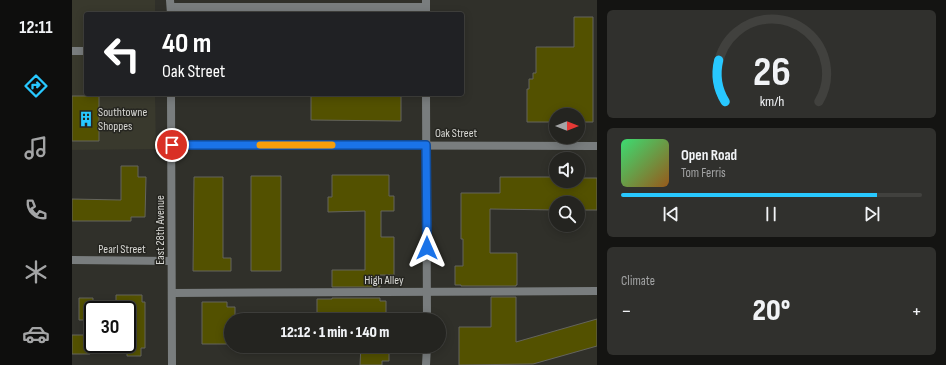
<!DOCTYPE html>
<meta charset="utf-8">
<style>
:root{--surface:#242420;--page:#30302d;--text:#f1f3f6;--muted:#a3a4a5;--line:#41413e;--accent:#28c8ff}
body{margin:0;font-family:"Sofia Sans Condensed",sans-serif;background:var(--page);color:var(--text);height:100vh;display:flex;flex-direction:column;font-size:15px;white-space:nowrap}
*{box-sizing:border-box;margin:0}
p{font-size:13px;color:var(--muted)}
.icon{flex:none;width:22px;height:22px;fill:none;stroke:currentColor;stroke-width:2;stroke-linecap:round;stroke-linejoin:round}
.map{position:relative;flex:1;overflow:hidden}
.panel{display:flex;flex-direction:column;gap:10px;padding:10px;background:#141412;width:349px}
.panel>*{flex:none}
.top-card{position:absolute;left:12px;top:12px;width:380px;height:84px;border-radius:4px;box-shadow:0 2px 10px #0003,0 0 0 1px var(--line);background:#202124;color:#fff;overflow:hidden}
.needle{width:26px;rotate:90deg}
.fabs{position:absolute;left:477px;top:108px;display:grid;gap:8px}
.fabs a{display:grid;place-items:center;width:36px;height:36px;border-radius:50%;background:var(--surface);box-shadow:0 2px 10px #0003,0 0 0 1px var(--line);font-size:20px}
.speed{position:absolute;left:12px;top:301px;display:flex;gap:8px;font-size:20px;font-weight:700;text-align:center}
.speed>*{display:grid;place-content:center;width:52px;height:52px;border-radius:50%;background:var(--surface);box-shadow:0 2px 10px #0003,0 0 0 1px var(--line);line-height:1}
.speed .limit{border:2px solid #111;border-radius:6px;background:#fff;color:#111}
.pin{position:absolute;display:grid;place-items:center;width:34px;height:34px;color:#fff;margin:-17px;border:2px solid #fff;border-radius:50%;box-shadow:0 1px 4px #0007}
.me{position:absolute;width:44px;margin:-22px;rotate:0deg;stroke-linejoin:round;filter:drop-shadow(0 0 3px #0008)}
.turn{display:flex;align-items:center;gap:14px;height:84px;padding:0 12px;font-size:18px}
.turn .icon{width:52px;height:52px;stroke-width:2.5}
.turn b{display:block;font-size:28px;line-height:34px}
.big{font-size:30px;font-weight:800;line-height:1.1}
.panel .card{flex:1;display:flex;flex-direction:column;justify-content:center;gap:6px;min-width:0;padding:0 14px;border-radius:6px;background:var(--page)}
.panel .dial{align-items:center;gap:0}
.dial svg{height:104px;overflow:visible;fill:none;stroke:var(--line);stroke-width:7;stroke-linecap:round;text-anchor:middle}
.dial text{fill:var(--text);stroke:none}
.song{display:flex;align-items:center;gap:12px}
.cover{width:48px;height:48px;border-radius:6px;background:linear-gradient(135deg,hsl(140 70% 55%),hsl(30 70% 35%))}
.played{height:4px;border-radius:2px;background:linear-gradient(90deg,var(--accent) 85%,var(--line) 85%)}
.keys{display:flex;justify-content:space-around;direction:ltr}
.heat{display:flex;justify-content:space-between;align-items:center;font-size:22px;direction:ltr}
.trip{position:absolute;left:152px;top:313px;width:222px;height:40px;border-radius:20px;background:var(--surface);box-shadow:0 2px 10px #0003,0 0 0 1px var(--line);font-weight:800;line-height:40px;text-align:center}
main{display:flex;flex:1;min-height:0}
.menu{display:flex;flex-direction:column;width:72px;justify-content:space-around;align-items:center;background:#0e0e0d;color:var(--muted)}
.menu .icon{width:28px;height:28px}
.menu .selected{color:var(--accent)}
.menu b{font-size:18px;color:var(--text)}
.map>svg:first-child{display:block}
</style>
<main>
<nav class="menu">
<b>12:11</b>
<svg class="icon selected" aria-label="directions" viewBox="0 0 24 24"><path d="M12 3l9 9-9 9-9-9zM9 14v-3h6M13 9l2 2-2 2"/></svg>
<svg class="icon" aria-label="music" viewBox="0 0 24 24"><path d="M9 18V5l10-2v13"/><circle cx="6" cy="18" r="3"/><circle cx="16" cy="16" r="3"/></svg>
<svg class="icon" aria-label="phone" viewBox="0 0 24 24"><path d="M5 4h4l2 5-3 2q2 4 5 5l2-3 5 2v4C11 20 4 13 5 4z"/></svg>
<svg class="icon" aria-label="climate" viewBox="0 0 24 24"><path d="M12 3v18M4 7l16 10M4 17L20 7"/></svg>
<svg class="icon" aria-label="car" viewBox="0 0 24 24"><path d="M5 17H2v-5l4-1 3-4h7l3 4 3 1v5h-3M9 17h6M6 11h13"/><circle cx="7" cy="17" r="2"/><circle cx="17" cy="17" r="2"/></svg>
</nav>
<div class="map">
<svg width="525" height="365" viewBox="0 0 525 365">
<rect width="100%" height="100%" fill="#30302a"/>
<path fill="#39392d" d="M0 0H83V14H14V94H83L84 149 0 150Z"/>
<path fill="#535100" stroke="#64645d" d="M502 17H521V122H506V115H484V122H455V89H457V79H461V73H464V47H502Z
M239 94H329V121L239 120Z
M0 96H27V141H0Z
M49 166H66V177H74L73 217H59V221H0V199L49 200Z
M260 175H317V196H322V211H309V237H322V275H308V287H260V270H293V211L256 212V197H260Z
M179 176H209V271H179Z
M122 177H151V258H159V271H121Z
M428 177H484V181H506V178H525V210H506V203H484V210L418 209V253H445V285H444V286H389V285H383V266H391V239H389V193H428Z
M44 295H70V302H73V348H69V356H55V310H44Z
M419 297H444V342L525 319V346L461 364 387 365V327H419Z
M7 298H21V320H7Z
M260 298H308V301H314V320H245V299H260Z
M130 302H155V307H163V320H158V344H130Z
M0 335H18V354H0Z
M289 346H317V361H310V365H288Z"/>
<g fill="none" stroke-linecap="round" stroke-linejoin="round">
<path stroke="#797d7e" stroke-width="8" d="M99 7H354
M100 293 525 291"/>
<path stroke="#797d7e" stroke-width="8" d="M98 0 99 14
M354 0V14
M0 51H14
M99 94 100 365
M354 94 355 320
M99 145 525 146
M0 260 99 261
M354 365 355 346"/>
</g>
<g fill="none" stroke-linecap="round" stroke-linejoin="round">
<defs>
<path id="route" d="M100 145H354L355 248"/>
</defs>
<use href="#route" stroke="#114b97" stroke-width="10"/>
<use href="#route" stroke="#1a73e8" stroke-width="7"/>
<path stroke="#f59e0b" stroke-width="7" d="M188 145H260"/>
</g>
<defs>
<symbol id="building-bare" viewBox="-9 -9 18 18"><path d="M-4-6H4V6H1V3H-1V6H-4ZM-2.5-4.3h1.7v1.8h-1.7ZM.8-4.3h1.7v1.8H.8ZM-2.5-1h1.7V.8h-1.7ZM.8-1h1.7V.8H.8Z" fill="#28c8ff" stroke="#262621" stroke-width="2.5" paint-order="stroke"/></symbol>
</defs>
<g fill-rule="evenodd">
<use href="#building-bare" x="3" y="108" width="22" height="22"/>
</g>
<g text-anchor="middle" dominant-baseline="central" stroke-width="3" stroke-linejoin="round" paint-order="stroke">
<g font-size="12" fill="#d8d8d4" stroke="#262621" text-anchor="start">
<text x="26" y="112">Southtowne<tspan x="26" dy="14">Shoppes</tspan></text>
</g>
<g font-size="12" fill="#d8d8d4" stroke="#262621">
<text x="384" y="133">Oak Street</text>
<text transform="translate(88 230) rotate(-90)">East 28th Avenue</text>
<text x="50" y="249">Pearl Street</text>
<text x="312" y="280">High Alley</text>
</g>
</g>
</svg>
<div class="fabs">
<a><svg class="needle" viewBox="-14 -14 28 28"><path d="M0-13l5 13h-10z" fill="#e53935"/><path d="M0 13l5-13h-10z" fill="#a3a4a5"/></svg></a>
<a><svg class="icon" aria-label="sound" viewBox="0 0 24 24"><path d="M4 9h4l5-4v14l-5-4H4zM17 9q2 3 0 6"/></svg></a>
<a><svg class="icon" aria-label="search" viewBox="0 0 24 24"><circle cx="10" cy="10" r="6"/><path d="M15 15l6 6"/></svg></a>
</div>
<div class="speed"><div class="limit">30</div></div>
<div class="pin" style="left:100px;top:145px;background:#d93025"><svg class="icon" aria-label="arrive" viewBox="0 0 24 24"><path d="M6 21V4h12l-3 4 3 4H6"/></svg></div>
<svg class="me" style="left:355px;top:248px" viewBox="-20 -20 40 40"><path d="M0-17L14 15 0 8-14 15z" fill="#1a73e8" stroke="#fff" stroke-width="4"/></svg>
<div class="trip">12:12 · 1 min · 140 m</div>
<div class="top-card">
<div class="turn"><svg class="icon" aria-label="left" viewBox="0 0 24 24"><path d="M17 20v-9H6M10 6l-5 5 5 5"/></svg><div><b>40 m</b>Oak Street</div></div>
</div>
</div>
<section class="panel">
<div class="card dial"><svg viewBox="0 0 100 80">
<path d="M14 69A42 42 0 1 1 86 69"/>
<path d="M14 69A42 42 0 0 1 9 37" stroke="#28c8ff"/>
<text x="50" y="56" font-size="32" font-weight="700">26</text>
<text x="50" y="72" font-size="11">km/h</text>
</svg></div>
<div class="card">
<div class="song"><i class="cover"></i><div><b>Open Road</b><p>Tom Ferris</p></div></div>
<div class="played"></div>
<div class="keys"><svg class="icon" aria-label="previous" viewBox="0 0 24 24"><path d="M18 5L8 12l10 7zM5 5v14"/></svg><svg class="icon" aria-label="pause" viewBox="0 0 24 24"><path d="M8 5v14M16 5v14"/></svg><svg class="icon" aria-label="next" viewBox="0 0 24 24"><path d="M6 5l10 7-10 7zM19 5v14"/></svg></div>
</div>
<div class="card"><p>Climate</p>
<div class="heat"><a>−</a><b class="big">20°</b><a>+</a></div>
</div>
</section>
</main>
